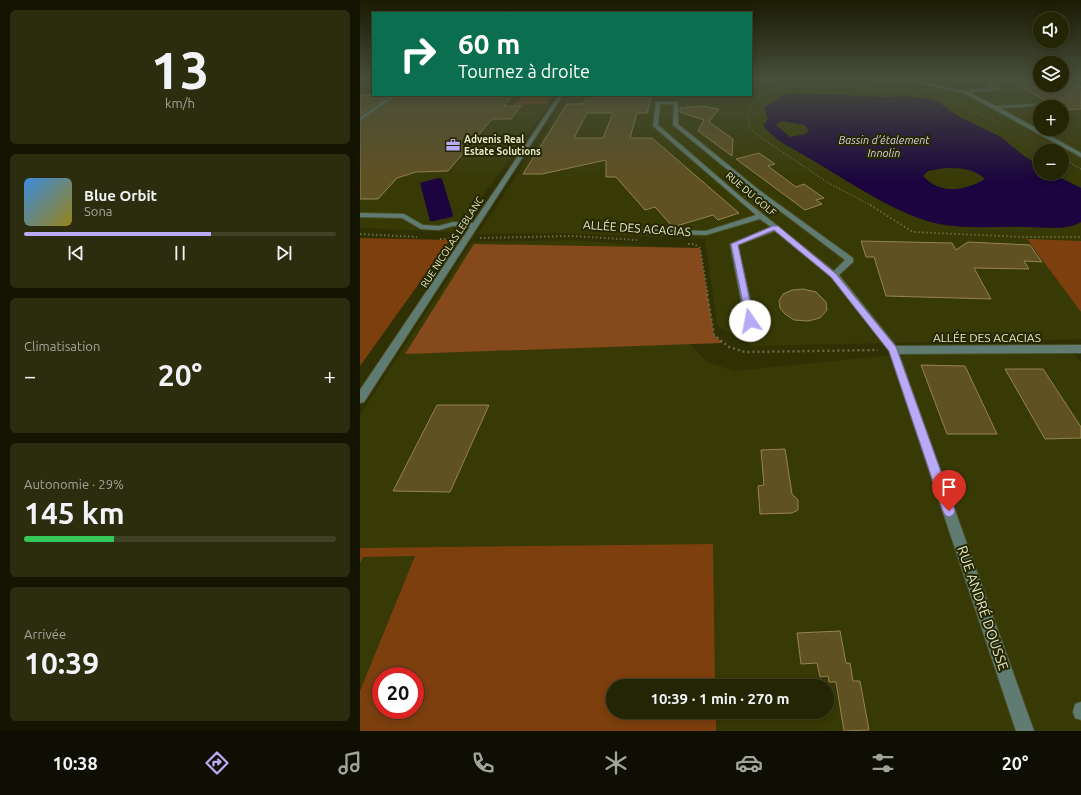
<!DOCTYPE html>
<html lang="fr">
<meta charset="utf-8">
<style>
:root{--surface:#232504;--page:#2b2d0e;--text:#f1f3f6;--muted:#a3a59a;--line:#404226;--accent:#b9aaf7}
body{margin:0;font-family:Ubuntu,sans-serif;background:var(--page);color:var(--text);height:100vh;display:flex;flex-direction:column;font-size:15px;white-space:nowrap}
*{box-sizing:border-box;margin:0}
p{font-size:13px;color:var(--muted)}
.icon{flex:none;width:22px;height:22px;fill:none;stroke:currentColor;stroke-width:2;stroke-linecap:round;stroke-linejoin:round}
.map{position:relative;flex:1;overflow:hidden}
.sheet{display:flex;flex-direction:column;gap:10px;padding:10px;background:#131402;width:360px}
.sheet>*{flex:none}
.top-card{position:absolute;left:12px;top:12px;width:380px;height:84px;border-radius:0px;box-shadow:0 2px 10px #0003,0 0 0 1px var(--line);background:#0b6e4f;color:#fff;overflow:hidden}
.buttons{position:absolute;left:673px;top:12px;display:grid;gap:8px}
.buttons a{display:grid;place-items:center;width:36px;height:36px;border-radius:50%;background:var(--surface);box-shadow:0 2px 10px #0003,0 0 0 1px var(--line);font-size:20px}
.speed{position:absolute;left:12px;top:667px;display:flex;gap:8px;font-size:20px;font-weight:700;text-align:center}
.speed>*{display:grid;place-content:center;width:52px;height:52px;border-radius:50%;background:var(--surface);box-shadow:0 2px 10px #0003,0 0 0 1px var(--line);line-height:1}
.speed .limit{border:6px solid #d22;background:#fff;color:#111}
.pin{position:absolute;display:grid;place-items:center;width:34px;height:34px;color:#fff;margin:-41px -17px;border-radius:50% 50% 50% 0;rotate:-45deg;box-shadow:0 0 4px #0007}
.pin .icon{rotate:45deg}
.me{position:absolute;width:44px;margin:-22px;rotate:348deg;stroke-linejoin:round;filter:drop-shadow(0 0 3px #0008)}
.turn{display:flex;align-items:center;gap:14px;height:84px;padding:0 20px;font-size:18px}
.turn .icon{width:52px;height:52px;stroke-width:2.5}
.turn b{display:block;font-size:28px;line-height:34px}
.big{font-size:30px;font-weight:600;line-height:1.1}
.sheet .tile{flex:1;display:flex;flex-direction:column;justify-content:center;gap:6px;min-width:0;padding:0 14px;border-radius:6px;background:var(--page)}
.sheet .dial{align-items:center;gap:0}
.dial b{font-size:52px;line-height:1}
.song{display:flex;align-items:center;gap:12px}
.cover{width:48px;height:48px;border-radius:6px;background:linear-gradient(135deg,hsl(210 70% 55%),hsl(50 70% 35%))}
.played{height:4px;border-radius:2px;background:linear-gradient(90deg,var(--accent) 60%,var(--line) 60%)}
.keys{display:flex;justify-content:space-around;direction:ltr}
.heat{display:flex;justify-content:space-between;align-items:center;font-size:22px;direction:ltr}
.charge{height:6px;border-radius:3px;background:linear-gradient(90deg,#34c759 29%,var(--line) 0)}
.trip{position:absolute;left:246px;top:679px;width:228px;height:40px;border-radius:20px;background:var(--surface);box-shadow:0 2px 10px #0003,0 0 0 1px var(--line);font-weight:600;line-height:40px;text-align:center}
.tab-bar{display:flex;height:64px;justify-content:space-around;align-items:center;background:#0e0f02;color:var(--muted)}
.tab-bar .icon{width:28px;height:28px}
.tab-bar .selected{color:var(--accent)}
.tab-bar b{font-size:18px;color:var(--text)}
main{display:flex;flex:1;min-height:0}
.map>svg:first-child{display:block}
</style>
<main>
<section class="sheet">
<div class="tile dial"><b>13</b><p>km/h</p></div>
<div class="tile">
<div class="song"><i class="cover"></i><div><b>Blue Orbit</b><p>Sona</p></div></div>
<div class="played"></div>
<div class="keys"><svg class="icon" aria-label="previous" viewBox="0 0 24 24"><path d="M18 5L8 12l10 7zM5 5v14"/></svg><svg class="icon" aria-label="pause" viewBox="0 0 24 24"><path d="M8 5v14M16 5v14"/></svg><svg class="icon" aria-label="next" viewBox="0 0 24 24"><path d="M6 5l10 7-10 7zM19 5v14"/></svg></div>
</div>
<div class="tile"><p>Climatisation</p>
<div class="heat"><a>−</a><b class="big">20°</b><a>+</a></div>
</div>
<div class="tile"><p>Autonomie · 29%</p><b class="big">145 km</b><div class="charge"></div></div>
<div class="tile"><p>Arrivée</p><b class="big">10:39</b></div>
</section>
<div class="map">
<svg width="721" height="731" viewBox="0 0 721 731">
<rect width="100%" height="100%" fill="#2f3105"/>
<path fill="#373a05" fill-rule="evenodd" d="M0 78H13V95H195L97 232 0 228Z
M391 78H680V85H702V78H721V339L391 346 357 325 345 239 206 233 118 234 210 95H391ZM680 107H702V129H680ZM680 151H702V173H680Z
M214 240 327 249 331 345 347 362 374 371 544 354 712 352 721 362V731H0V415L112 242ZM21 676H55V710H21ZM253 686H467V712H253Z"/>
<path fill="#7d3f0e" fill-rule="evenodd" d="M163 95H193L186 104 155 105Z
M0 238 90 240 0 366Z
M667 239 721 241V312Z
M353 544 355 686H253V712H356V731H0V691L55 556 3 557 0 563V548ZM21 676H55V710H21Z"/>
<path fill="#86491c" d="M114 244 340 248 354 335 363 343 45 354Z"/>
<path fill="#1b043f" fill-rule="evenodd" d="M434 93 526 97 550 96 575 100 600 117 641 137 664 156 680 166V173H691L721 188V222C707 231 683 227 667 227 641 226 612 229 585 225 542 219 485 179 447 157 431 147 414 141 403 125L408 119 404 107 425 95ZM421 121 444 125 449 130 446 134 430 137 416 125ZM585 168C600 168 613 168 625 179 605 191 580 195 563 176L568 171Z
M78 178 82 179 93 215 92 217 73 221H70L60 183Z"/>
<path fill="#605123" stroke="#95844c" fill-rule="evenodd" d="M678 80 680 81V85H691L702 89V80L715 85H721V109L704 110 702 107H698L655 84Z
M0 95H28L0 115Z
M37 95H153L144 106H161L151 119H132L88 171 56 172 37 178 18 199H0V122Z
M228 95H292L287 113H277L270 138H292L379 213 358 220 353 215 313 227 295 207 285 210 256 177H246V160L182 174H163L207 104H223ZM227 113H253L243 138H214Z
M342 106 359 109 349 122 373 139 372 156 338 131 344 120 320 112V108Z
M399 153 415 164 408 166 436 187 444 184 464 198 456 200 462 204 445 210 376 159Z
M501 241 592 243 596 250 608 242 670 245 682 262 664 261 669 269 614 268 631 299 526 296 514 257H506Z
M443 289 456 292 466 302 467 310 460 318 448 321 434 320 425 314 420 308 419 301 423 294 432 290Z
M561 365 605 366 637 434H587Z
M645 369H683L721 427V438L685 439Z
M77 405H129L90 492 33 491Z
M425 449 432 494 438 500V510L432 513 400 514 398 486 404 485 401 450Z
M480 631 486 663H490L493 681H500L509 730 484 731 476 682H469L468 676 460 677 457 663 441 664 437 633Z"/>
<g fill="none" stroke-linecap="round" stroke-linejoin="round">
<defs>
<path id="minor" d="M535 78H544L608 92 610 90 633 88 627 85 629 83 659 78H671L633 85 640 88 638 90 608 92 636 106 675 104 673 106 640 108 721 153V157L604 93Z
M713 78 721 79V82L713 79Z
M31 95H36L0 121V117Z
M199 95H203L4 402 0 403V390L110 227 93 226 79 230 61 229 42 218 0 217V213L44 214 63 225 79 226 93 222 113 223Z
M296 102H318V124L399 190 493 258V262L479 275 536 346 721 345V353L539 354 674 731H656L529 351 471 277 415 231 378 245 395 321 390 324 385 321 370 244 411 227 400 219 346 235 281 233 277 231 281 229 346 231 396 215 293 126ZM300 104H314L313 125 395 192 485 260 474 271 380 196 298 125Z
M721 702V720L715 718 713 712 715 704Z"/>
</defs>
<use href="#minor" stroke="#4c4e25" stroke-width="2"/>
<path stroke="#686a43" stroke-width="1" stroke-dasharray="1 1.5" stroke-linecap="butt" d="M572 96 600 105 638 122
M397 135 390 127 387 114 396 98 421 87 452 86 525 89 560 93"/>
<path stroke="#686a43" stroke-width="1.5" stroke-dasharray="1 2" stroke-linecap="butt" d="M396 134 467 182 512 206
M702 158 721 169"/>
<path stroke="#686a43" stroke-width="2" stroke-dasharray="1.5 2.5" stroke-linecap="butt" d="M510 205 553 232 663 237H721
M0 234 57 237
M120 238 213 236 277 240
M80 239H93
M328 244H334L340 248 348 295"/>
<path stroke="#686a43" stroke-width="2.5" stroke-dasharray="2 3" stroke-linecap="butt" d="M347 294 354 335 369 347 385 352 518 350"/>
<use href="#minor" fill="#5f7b72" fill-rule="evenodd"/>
</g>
<linearGradient id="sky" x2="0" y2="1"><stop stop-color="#1a1b03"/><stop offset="0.43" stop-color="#474e3b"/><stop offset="1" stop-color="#474e3b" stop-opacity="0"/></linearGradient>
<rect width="721" height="181" fill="url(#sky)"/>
<path fill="#b9aaf7" stroke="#786ea1" d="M413 226H418L476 274 536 347 595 511 593 515 589 517 585 515 583 511 529 351 471 277 414 230 378 245 394 321 390 324 387 323 371 244Z"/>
<defs>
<symbol id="office-bare" viewBox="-9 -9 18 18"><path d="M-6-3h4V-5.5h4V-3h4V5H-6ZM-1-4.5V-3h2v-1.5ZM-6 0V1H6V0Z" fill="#b9aaf7" stroke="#252700" stroke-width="2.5" paint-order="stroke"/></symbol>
</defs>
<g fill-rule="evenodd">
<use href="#office-bare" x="83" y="135" width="20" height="20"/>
</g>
<g text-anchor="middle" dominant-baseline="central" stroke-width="4" stroke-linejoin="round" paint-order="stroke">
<g font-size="10" font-weight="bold" fill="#e5e8cb" stroke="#252700" text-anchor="start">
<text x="104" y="139">Advenis Real<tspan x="104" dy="12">Estate Solutions</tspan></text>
</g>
<g font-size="10" fill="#e5e8cb" stroke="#252700">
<text transform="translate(391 194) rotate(40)">RUE DU GOLF</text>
<text transform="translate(92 242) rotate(-57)">RUE NICOLAS LEBLANC</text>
</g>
<g font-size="11" font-style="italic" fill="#d5d1ee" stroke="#252700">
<text x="524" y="140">Bassin d'étalement<tspan x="524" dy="13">Innolin</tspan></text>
</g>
<g font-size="12" fill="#e5e8cb" stroke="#252700">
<text transform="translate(277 228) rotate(4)">ALLÉE DES ACACIAS</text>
<text x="627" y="337">ALLÉE DES ACACIAS</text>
</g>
<g font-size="14" fill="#e5e8cb" stroke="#252700">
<text transform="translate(623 608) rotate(71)">RUE ANDRÉ DOUSSE</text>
</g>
</g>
</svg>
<div class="buttons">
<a><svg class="icon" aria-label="sound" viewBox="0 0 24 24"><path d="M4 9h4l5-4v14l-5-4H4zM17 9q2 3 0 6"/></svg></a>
<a><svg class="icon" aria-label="layers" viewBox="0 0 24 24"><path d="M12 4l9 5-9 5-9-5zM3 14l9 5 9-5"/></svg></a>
<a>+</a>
<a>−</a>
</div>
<div class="speed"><div class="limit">20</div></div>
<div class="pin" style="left:589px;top:511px;background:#d93025"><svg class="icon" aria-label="arrive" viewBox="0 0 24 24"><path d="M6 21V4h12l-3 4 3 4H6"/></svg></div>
<svg class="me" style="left:390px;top:321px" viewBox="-20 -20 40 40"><circle r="19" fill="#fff"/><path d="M0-13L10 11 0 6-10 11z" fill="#b9aaf7"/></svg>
<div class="trip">10:39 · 1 min · 270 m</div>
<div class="top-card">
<div class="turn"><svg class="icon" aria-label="right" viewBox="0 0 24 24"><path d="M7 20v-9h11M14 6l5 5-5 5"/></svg><div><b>60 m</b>Tournez à droite</div></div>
</div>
</div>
</main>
<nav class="tab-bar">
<b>10:38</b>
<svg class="icon selected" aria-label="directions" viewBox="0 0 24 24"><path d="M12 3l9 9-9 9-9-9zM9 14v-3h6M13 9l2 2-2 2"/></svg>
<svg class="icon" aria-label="music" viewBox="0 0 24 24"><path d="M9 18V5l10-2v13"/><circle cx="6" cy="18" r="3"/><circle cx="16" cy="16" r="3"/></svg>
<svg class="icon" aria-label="phone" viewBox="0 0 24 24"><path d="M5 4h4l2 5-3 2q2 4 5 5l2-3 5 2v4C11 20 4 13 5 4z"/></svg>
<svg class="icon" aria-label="climate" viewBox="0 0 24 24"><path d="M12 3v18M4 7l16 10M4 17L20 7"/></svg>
<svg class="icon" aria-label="car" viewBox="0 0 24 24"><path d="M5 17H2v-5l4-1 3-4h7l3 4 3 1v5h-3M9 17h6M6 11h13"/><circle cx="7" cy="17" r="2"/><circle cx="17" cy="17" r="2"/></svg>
<svg class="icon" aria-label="filters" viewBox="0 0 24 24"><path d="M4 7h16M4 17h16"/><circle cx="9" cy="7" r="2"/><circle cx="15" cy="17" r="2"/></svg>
<b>20°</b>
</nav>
